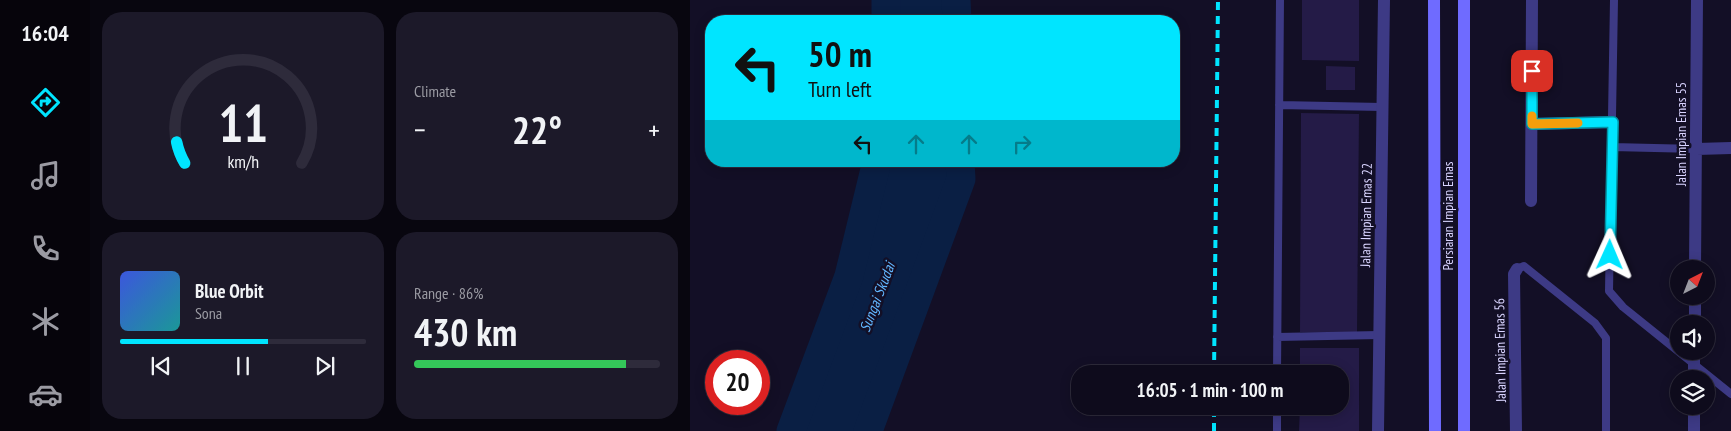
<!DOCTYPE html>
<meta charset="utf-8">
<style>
:root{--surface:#0e0b1c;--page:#1c1929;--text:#f1f3f6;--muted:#9b9ba3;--line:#2e2b3b;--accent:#00e5ff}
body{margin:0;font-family:"PT Sans Narrow",sans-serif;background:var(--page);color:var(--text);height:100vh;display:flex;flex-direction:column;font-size:19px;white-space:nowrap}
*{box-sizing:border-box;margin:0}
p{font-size:16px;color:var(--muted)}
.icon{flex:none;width:28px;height:28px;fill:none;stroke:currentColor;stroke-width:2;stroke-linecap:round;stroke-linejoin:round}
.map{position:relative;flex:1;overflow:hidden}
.panel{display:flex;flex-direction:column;gap:12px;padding:12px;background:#08060f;width:600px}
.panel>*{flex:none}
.hud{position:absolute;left:15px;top:15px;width:475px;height:152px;border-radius:20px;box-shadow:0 2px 12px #0003,0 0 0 1px var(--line);background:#00e5ff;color:#111;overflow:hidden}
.needle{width:32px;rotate:42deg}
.fabs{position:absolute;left:980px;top:260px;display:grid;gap:10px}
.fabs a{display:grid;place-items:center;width:45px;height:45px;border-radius:50%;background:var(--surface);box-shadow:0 2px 12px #0003,0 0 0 1px var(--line);font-size:25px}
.speed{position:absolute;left:15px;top:350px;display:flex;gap:10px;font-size:25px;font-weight:700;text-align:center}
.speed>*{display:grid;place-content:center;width:65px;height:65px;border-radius:50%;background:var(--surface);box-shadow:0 2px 12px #0003,0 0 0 1px var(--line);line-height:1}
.speed .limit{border:8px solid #d22;background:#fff;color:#111}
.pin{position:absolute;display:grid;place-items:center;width:42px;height:42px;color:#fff;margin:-21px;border-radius:10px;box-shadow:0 2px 8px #0006}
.me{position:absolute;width:55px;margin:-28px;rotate:1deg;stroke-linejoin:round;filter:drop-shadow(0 0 4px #0008)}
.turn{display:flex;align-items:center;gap:18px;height:105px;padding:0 20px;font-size:22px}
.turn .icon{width:65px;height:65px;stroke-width:2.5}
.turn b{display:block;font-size:35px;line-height:42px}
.lanes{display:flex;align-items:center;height:48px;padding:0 20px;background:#0003;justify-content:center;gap:25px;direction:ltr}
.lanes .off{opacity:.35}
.big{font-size:38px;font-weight:800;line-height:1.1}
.panel .card{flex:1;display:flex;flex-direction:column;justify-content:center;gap:8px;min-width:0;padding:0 18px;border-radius:20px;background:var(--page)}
.panel .dial{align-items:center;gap:0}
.dial svg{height:130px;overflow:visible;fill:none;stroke:var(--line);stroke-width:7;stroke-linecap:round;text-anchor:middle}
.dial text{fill:var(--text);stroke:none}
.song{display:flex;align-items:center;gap:15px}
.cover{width:60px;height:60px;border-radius:8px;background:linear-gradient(135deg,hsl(230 70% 55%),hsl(180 70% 35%))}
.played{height:5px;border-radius:2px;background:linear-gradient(90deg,var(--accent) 60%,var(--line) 60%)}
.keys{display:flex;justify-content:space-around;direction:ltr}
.heat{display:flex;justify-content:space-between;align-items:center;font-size:28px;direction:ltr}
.charge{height:8px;border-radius:4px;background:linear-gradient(90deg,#34c759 86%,var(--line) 0)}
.panel .tiles{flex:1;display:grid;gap:12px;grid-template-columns:repeat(2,1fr)}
.trip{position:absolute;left:381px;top:365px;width:278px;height:50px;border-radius:20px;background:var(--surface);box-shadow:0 2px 12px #0003,0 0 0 1px var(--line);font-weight:800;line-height:50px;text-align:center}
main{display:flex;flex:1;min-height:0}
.tab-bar{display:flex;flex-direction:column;width:90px;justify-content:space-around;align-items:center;background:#06040b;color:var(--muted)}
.tab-bar .icon{width:35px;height:35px}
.tab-bar .on{color:var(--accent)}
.tab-bar b{font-size:22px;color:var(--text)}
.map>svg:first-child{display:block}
</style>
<main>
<nav class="tab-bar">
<b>16:04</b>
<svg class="icon on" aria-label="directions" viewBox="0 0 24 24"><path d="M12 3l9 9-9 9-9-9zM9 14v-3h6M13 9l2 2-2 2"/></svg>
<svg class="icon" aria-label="music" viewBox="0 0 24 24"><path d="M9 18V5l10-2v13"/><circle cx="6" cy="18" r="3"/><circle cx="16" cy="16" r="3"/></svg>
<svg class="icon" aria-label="phone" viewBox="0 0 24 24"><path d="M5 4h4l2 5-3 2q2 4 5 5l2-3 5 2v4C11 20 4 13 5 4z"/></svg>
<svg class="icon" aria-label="climate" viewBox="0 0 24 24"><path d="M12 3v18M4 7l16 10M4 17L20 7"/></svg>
<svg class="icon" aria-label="car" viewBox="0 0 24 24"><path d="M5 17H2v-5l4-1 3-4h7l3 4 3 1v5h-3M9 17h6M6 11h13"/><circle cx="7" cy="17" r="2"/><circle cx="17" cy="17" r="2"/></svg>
</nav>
<section class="panel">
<div class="tiles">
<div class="card dial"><svg viewBox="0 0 100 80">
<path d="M14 69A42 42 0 1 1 86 69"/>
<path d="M14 69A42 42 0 0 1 9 56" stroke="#00e5ff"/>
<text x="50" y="56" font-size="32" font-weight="700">11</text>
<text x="50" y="72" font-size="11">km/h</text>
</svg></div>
<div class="card"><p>Climate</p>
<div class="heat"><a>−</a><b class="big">22°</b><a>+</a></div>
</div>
<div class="card">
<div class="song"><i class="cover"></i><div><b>Blue Orbit</b><p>Sona</p></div></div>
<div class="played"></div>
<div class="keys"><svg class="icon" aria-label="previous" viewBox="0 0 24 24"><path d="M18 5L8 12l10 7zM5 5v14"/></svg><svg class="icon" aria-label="pause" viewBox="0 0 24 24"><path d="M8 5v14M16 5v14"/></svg><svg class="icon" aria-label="next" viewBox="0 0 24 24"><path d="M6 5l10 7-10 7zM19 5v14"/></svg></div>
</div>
<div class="card"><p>Range · 86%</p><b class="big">430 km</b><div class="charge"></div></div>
</div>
</section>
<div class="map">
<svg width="1041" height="431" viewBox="0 0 1041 431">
<rect width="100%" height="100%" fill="#130f26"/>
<path fill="#0a1f44" d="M196 0H266L267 21H196Z
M187 161H270L271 179 178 431H101L159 276Z"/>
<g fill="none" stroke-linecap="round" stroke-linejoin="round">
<path stroke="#0a1f44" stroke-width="29" d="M266 0 267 21
M196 21V0
M101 431 159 276 187 161
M178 431 271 179 270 161"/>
</g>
<path fill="#241b47" d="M612 0H669V61L612 60Z
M636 66 665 67V90H636Z
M611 113 669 114 667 333 610 332Z
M610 348H669V431H609L610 406H650V374H610Z"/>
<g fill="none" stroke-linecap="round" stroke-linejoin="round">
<path stroke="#3d3a85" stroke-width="8" d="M924 0 919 291 933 307 1041 394
M589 105 692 107
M922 147 1007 149
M827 269 834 266 905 323 916 338V431
M587 337 689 335
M587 374 590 0
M587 431V406"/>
<path stroke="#3d3a85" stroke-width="12" d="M842 124 923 122
M1007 149 1041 148
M841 201 842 0
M1005 269 1007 0
M1005 324V296
M1004 379V351
M1004 406V431
M688 431 694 0
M826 431 824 274 827 269"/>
<path stroke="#6f6bff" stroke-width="12" d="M744 0 745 431
M774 431V0"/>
<path stroke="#00e5ff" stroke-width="4" stroke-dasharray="8 6" stroke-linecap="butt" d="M524 374 528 0
M524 431V406"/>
</g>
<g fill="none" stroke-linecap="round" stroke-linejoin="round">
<defs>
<path id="route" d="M842 71V124L923 122 920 255"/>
</defs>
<use href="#route" stroke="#0095a6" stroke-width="12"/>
<use href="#route" stroke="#00e5ff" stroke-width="9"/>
<path stroke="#f59e0b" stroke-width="9" d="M842 116V124L888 123"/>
</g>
<g text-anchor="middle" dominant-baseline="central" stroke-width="5" stroke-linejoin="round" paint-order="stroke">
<g font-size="14" fill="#d9d4ff" stroke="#130f26">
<text transform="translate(991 134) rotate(-90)">Jalan Impian Emas 55</text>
<text transform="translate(676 215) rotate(-89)">Jalan Impian Emas 22</text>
<text transform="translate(758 216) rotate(-90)">Persiaran Impian Emas</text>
<text transform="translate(810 350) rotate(-91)">Jalan Impian Emas 56</text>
</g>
<g font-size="15" font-style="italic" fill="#62b6ff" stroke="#130f26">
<text transform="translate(187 297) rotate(-69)">Sungai Skudai</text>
</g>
</g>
</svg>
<div class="fabs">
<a><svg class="needle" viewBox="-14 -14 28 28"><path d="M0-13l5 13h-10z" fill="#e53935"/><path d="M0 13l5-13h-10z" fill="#9b9ba3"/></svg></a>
<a><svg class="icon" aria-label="sound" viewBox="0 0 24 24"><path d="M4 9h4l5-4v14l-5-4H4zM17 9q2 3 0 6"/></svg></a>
<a><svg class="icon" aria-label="layers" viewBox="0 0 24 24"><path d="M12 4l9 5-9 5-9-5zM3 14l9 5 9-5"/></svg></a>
</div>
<div class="speed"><div class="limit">20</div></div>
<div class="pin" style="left:842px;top:71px;background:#d93025"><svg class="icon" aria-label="arrive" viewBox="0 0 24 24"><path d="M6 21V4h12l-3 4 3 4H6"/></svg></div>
<svg class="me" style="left:920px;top:255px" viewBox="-20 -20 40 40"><path d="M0-17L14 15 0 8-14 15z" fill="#00e5ff" stroke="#fff" stroke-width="4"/></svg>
<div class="trip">16:05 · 1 min · 100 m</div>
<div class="hud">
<div class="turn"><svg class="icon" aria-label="left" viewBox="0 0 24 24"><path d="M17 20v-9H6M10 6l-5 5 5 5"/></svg><div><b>50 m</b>Turn left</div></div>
<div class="lanes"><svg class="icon" aria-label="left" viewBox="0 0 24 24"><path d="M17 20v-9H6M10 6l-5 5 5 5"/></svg><svg class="icon off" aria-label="ahead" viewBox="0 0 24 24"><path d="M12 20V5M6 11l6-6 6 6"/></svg><svg class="icon off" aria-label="ahead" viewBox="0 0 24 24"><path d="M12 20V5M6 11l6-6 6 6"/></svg><svg class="icon off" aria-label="right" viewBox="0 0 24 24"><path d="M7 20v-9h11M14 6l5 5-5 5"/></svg></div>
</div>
</div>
</main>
